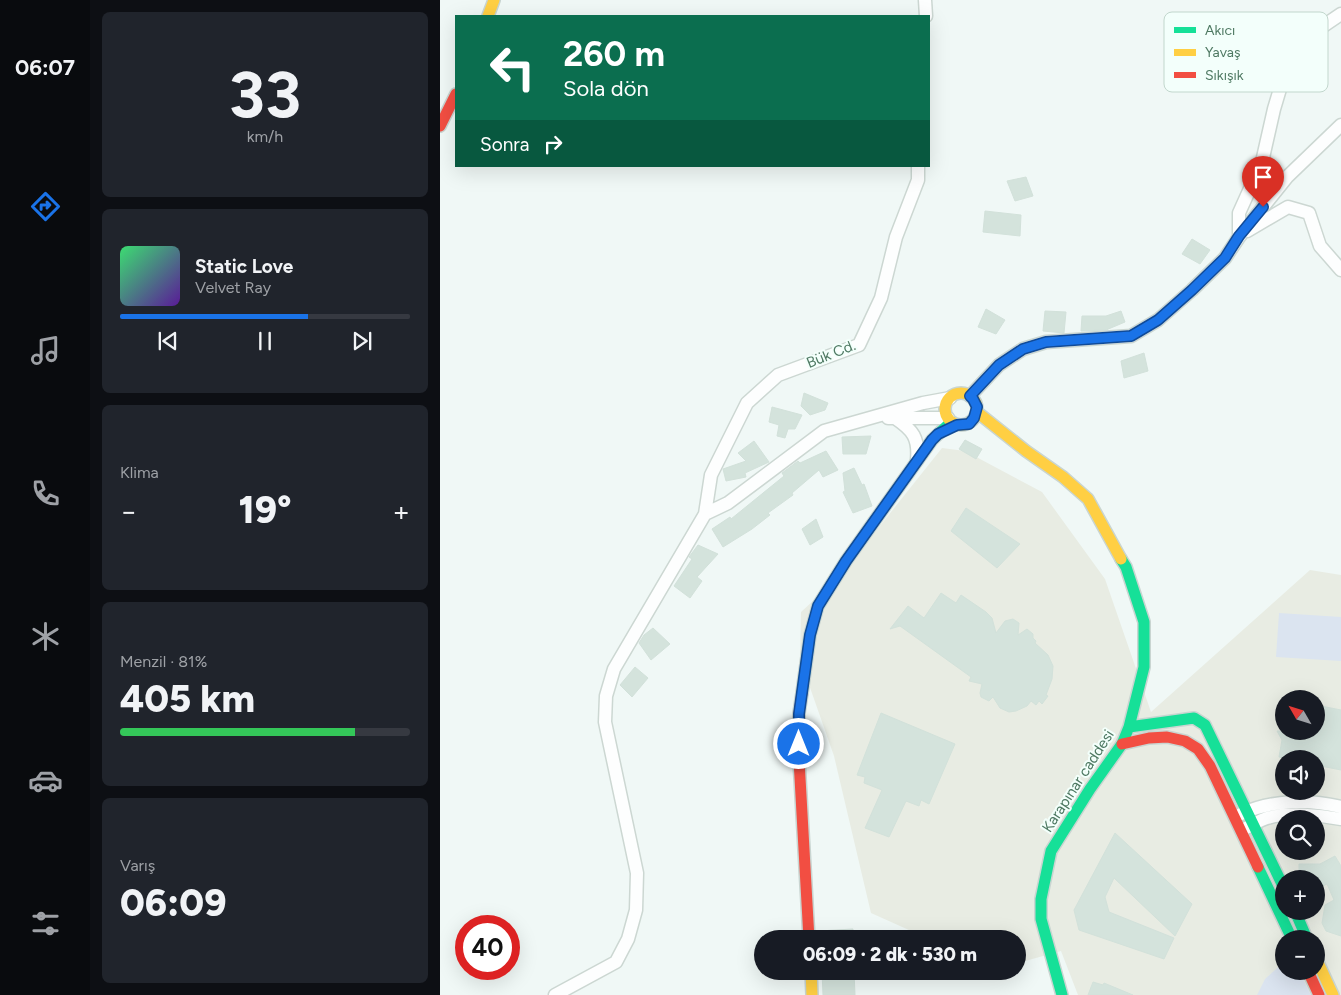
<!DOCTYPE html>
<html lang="tr">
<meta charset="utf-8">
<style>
:root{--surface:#171b24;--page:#20242c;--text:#f1f3f6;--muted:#9ea1a6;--line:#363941;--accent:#1a73e8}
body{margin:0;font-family:Figtree,sans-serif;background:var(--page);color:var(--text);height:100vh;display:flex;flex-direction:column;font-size:19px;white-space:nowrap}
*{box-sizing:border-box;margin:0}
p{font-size:16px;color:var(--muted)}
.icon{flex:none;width:28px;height:28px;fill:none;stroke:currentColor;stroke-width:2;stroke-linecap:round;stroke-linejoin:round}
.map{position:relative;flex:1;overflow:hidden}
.panel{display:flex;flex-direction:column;gap:12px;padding:12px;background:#0d0f14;width:350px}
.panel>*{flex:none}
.top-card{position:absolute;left:15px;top:15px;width:475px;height:152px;border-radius:0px;box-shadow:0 5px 20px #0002;background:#0b6e4f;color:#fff;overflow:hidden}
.needle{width:32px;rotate:309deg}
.tools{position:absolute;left:835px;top:690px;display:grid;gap:10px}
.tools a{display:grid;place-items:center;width:50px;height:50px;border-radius:50%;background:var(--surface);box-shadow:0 5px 20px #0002;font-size:25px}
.speed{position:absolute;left:15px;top:915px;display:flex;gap:10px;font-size:25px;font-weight:700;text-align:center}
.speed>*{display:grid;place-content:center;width:65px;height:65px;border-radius:50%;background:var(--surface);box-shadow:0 5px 20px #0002;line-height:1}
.speed .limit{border:8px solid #d22;background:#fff;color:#111}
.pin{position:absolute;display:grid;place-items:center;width:42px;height:42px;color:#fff;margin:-51px -21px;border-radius:50% 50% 50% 0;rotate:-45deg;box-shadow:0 0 5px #0007}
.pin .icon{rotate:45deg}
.me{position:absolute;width:55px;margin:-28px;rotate:0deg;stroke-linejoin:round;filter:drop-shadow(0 0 4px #0008)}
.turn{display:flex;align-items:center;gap:18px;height:105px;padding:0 25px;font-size:22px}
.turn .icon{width:65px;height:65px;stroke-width:2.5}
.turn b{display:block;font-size:35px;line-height:42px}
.then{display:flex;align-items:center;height:48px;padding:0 25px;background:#0003;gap:10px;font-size:19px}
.big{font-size:38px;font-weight:800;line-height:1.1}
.panel .tile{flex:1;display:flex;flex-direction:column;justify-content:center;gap:8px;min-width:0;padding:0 18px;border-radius:8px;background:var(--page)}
.panel .dial{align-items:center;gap:0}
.dial b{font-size:65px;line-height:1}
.song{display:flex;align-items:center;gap:15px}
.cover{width:60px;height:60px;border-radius:8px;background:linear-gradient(135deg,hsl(140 70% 55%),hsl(270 70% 35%))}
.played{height:5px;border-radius:2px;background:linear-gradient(90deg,var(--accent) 65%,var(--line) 65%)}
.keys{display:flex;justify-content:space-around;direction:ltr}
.heat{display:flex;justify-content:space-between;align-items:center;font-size:28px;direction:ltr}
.charge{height:8px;border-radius:4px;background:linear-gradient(90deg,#34c759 81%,var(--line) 0)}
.trip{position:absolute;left:314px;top:930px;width:272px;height:50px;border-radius:25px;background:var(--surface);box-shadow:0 5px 20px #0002;font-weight:800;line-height:50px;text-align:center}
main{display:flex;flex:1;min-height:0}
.dock{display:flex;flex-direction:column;width:90px;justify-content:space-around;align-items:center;background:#090b0e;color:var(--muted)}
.dock .icon{width:35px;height:35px}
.dock .current{color:var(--accent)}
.dock b{font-size:22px;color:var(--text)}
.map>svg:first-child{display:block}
</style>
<main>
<nav class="dock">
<b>06:07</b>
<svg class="icon current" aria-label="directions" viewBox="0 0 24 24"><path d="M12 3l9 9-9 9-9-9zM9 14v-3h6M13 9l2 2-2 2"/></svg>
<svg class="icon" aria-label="music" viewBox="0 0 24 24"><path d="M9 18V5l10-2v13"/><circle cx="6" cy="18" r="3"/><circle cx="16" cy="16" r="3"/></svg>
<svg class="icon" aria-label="phone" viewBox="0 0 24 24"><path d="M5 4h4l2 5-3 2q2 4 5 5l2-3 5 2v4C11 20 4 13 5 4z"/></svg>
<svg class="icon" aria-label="climate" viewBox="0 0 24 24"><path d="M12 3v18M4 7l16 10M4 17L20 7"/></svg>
<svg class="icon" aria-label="car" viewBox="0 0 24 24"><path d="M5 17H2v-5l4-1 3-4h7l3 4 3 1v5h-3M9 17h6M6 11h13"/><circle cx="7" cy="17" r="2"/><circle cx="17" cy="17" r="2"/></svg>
<svg class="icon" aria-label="filters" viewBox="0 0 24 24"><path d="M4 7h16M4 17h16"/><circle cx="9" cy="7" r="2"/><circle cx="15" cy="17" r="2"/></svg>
</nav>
<section class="panel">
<div class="tile dial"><b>33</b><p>km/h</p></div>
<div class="tile">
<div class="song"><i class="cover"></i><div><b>Static Love</b><p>Velvet Ray</p></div></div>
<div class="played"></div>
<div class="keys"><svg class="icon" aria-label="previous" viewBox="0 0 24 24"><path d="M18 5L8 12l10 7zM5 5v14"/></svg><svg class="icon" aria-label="pause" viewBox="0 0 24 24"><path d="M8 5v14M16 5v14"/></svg><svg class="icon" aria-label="next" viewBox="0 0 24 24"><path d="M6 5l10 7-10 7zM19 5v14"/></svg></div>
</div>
<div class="tile"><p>Klima</p>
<div class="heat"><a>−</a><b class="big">19°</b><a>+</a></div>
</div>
<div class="tile"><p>Menzil · 81%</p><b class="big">405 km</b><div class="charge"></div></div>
<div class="tile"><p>Varış</p><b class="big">06:09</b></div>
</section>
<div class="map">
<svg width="901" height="995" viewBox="0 0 901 995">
<rect width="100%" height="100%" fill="#f0f8f6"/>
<path fill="#e8ece3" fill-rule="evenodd" d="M502 448 525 451 602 492 665 579 711 712 870 570 901 575V995H638L621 951 578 963V939H489L431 913 394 756 360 659 361 612 400 576ZM844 699H876V731H844ZM844 759H876V791H844ZM844 819H876V851H844ZM844 879H876V911H844ZM844 939H876V971H844Z"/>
<path fill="#dbe4f0" d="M839 613 901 617V661L836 657Z
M844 962V971H859L871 995H817L825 979Z"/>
<path fill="#d4e3dc" stroke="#d2e1da" d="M586 177 593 196 575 201 567 181Z
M545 211 581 215 580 236 543 232Z
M752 239 770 250 760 264 742 254Z
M546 309 565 320 556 334 538 327Z
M605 311 626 312 624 333 603 331Z
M681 311 685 322 666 330 641 331 642 316H666Z
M704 353 708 371 684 378 681 361Z
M364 393 388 403 385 410 370 415 361 406Z
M332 407 362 415 355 429H348L345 438 337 436 339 425 329 422Z
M431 436 426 454H403L402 437Z
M525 440 542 449 536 459 519 449Z
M314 441 329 462 305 473 306 477 286 481 283 469 306 461 298 453Z
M386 451 398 470 383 477 379 470 352 493 353 495 328 513 330 515 312 529 283 547 272 529 290 517 291 519 344 476 342 473 358 461 360 463Z
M414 468 422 485 424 484 432 506 413 513 403 492 405 491 403 473Z
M526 508 580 544 557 568 511 531Z
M376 519 383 537 370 545 362 529Z
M258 545 278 554 257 577 262 581 250 598 234 586 252 559 249 557Z
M501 593 516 603 521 595 546 612 552 618 556 633 565 621 573 619 579 623 578 635 587 629 593 634V638L596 641 595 643 608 655 613 666 612 679 606 695 608 696 602 704 599 701 596 705 591 701 587 706 576 711 569 712 560 708 553 697 549 701 541 697 540 693 542 684 529 681 531 677 460 626 450 629 468 606 484 618Z
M213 628 230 644 211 660 199 643 204 635Z
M195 667 208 678 192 697 180 685Z
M876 705 901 710V770L876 765V759H847L839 757 842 740 837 731H876Z
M441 713 515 744 489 804 481 800 479 806 466 801 449 837 425 828 442 790 424 783 425 777 417 775Z
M675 833 752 904 735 936 674 878 665 897 669 912 734 938 724 959 639 930 634 910Z
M895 856 901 866V936L886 931 882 923 885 905 894 900 887 884 876 889V879H859V864H880Z
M413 929V939H380L379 931Z
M382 971H414L415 995H383Z
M653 982 663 985 664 983 693 995H648Z"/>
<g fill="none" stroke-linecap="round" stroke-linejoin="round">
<defs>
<path id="street" d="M485 0 486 16
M807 231 848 207 869 213 880 246 901 270
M799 237V213L822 162 834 109 845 72 870 35 901 14
M530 396 559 365 583 349 606 342 691 336 718 320 752 290 785 258 799 237 847 177 901 125
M448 418H508
M455 418C473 430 479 438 477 460
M265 514 271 475 307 403 338 375 419 345 441 298 456 237 478 180V166
M801 814C831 800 869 799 901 807
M806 828C813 825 820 820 827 818 848 812 880 815 901 819
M115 995 176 962 188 939 196 910 197 873 165 722 166 696 174 669 265 514 288 503 384 431 483 403 510 398"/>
<path id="fast" d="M362 693 370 635 378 606 406 561 492 440 511 422
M689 727 754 718 765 725 844 888
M818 867 852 939
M855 911 867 939
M622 995 601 919V899L611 851 650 789 682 744 689 727 704 667V622L686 567 681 559"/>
<path id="slow" d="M48 16 54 0
M505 409a16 16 0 1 1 32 0a16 16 0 1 1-32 0Z
M537 412 586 451 623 477 648 499 681 559
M876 958 893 995
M371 971 372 995"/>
<path id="jam" d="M0 126 16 94
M362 693 359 713V760L369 939
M682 744 709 738 727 737 745 741 758 749 770 766 818 867
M868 971 879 995"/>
</defs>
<use href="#street" stroke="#ccd7d2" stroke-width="15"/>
<use href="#fast" stroke="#c9d5d1" stroke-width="14"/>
<use href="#slow" stroke="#c9d5d1" stroke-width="14"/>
<use href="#jam" stroke="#c9d5d1" stroke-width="14"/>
<use href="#street" stroke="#fdfefe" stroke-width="12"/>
<use href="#fast" stroke="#16e098" stroke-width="11"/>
<use href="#slow" stroke="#ffcf43" stroke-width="11"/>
<use href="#jam" stroke="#f24e42" stroke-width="11"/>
</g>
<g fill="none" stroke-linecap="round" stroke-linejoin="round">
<defs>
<path id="route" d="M359 744V714L370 635 378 606 406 561 492 440 498 434 517 425 529 424 534 418 537 407 533 399 530 396 559 365 583 349 606 342 691 336 718 320 752 290 785 258 799 236 823 207"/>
</defs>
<use href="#route" stroke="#114b97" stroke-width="12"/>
<use href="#route" stroke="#1a73e8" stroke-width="9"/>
</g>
<g text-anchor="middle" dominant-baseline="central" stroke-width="4" stroke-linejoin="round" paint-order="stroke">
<g font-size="15" fill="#4e7962" stroke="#f3fffb">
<text transform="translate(391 354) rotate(-22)">Bük Cd.</text>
<text transform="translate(638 781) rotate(-57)">Karapınar caddesi</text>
</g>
</g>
<rect x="724" y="12" width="164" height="80" rx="8" fill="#f3fffb" stroke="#c2d7cd" stroke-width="1"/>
<rect x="734" y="27" width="22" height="6" fill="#16e098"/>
<rect x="734" y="49" width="22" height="7" fill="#ffcf43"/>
<rect x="734" y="72" width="22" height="6" fill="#f24e42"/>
<g font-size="14" fill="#4e7962">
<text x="765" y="35">Akıcı</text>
<text x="765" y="57">Yavaş</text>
<text x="765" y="80">Sıkışık</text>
</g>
</svg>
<div class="tools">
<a><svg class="needle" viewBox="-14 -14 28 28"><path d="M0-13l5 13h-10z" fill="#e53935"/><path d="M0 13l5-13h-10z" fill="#9ea1a6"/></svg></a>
<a><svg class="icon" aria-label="sound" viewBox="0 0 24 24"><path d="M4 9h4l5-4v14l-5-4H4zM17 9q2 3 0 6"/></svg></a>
<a><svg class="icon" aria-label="search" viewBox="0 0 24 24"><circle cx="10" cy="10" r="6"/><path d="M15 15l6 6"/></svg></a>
<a>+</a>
<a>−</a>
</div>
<div class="speed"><div class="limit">40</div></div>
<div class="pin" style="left:823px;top:207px;background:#d93025"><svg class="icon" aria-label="arrive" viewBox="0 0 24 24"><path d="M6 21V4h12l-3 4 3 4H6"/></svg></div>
<svg class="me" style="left:359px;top:744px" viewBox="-20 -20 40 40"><circle r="17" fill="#1a73e8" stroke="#fff" stroke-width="3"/><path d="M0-11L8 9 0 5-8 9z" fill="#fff"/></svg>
<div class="trip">06:09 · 2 dk · 530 m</div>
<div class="top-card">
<div class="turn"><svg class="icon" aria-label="left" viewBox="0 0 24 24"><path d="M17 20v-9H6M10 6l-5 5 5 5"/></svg><div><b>260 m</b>Sola dön</div></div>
<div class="then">Sonra<svg class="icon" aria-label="right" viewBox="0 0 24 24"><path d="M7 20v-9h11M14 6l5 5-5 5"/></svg></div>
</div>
</div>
</main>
